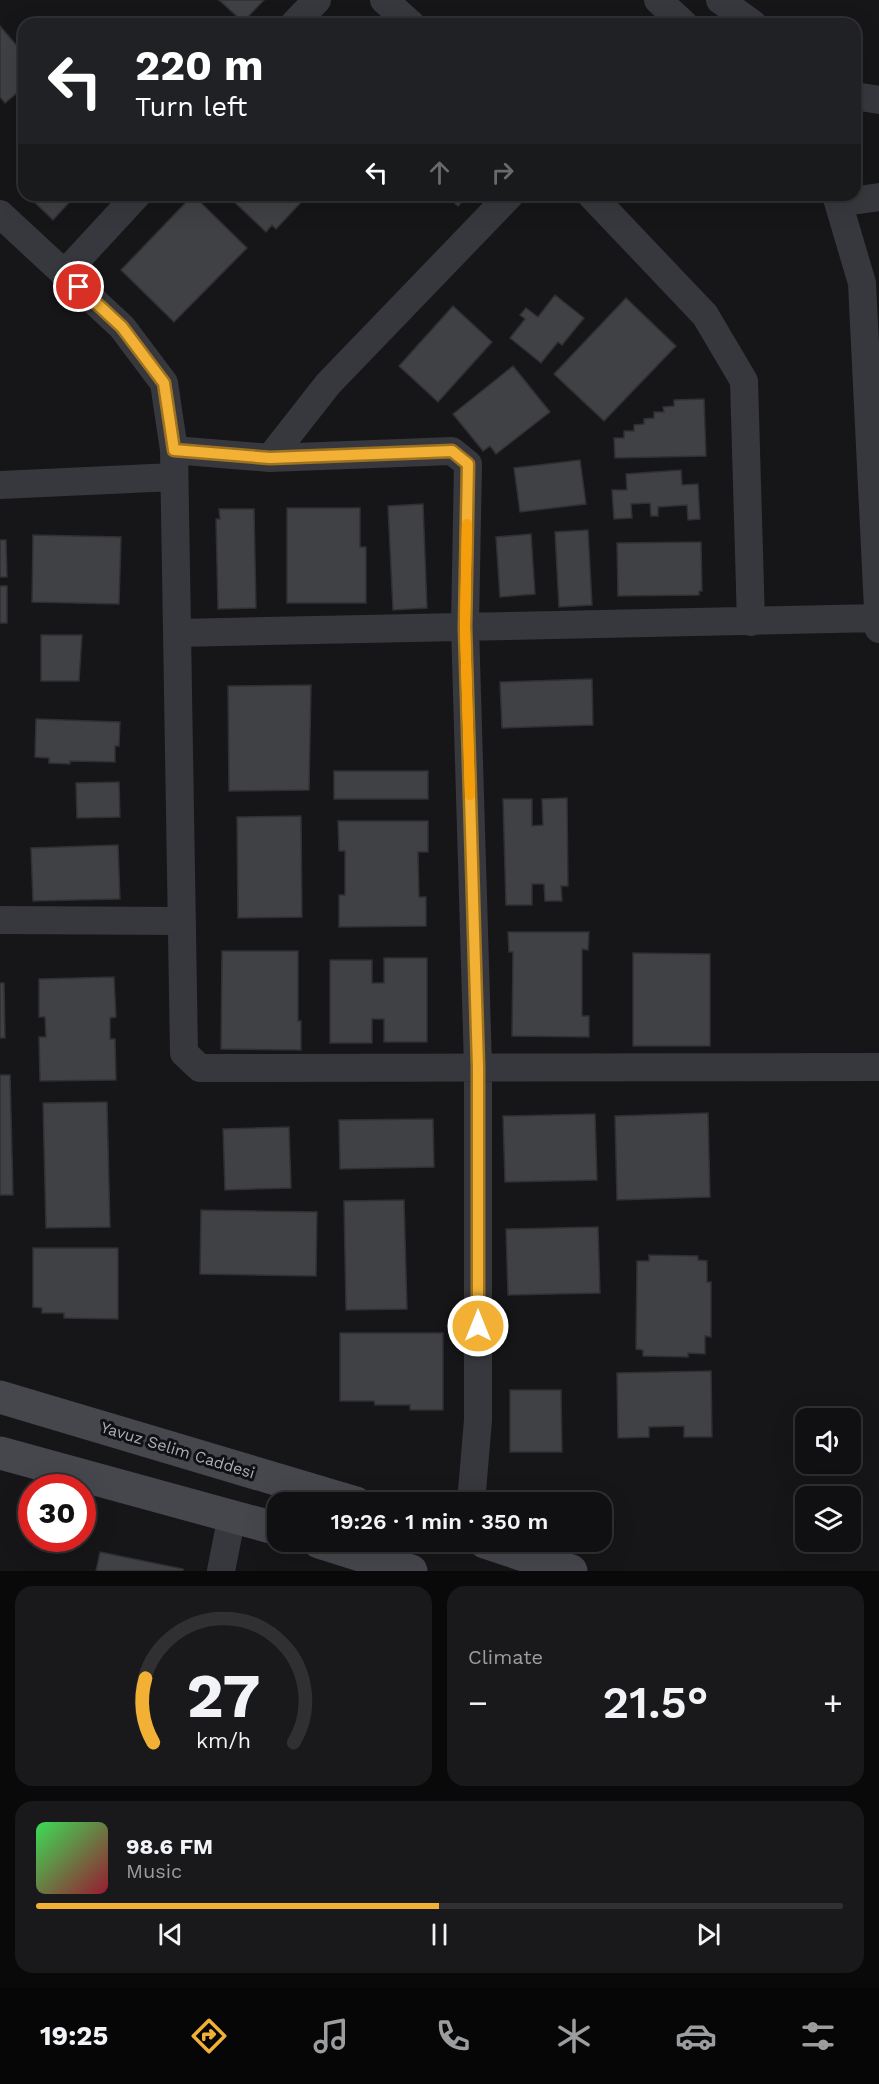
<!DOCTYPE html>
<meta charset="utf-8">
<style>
:root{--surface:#101012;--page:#19191b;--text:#f1f3f6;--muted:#9c9d9f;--line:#303032;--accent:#f2b134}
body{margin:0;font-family:"Work Sans",sans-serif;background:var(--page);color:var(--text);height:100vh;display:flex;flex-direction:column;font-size:22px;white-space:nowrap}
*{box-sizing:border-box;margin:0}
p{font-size:20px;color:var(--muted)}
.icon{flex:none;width:33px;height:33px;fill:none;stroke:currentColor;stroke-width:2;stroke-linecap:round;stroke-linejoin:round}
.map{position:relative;height:1571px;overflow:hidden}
.side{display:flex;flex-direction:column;gap:15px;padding:15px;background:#09090a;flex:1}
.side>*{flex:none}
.top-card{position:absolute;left:18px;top:18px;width:843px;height:183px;border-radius:18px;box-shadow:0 6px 24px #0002,0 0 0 2px var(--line);background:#202124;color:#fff;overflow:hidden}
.tools{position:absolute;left:795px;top:1408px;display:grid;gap:12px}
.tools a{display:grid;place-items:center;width:66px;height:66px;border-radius:12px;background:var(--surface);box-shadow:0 6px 24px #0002,0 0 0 2px var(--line);font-size:30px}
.speed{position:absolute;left:18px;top:1474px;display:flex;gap:12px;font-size:30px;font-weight:700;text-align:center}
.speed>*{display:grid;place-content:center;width:78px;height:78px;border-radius:50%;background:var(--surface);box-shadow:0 6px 24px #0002,0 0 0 2px var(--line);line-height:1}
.speed .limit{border:9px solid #d22;background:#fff;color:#111}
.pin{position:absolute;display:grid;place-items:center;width:51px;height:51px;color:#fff;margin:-26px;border:3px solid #fff;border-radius:50%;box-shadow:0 2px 6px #0007}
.me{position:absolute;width:66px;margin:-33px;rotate:0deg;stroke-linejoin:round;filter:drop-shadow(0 0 4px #0008)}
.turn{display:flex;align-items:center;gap:21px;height:126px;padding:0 18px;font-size:27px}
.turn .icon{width:78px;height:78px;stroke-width:2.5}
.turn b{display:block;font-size:42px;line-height:51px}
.lanes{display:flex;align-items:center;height:57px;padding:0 18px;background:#0003;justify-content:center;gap:30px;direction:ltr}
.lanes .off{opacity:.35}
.big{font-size:45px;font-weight:600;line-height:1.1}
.side .card{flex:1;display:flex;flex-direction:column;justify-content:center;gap:9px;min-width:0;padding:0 21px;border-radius:18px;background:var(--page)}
.side .dial{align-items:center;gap:0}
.dial svg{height:156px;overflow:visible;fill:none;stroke:var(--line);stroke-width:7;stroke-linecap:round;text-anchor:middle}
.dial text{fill:var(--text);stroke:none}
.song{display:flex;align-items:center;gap:18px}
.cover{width:72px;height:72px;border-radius:9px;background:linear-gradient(135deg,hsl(130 70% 55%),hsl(350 70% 35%))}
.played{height:6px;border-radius:3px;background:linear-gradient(90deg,var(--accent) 50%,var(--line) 50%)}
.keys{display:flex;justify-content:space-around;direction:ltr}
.heat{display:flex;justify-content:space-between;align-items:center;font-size:33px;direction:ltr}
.side .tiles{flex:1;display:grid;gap:15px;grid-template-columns:1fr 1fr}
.card:last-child{grid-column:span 2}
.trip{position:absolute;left:267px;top:1492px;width:345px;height:60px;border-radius:18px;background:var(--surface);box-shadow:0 6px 24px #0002,0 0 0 2px var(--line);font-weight:600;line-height:60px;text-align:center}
.menu{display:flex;height:96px;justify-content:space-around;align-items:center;background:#060607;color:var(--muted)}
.menu .icon{width:42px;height:42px}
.menu .current{color:var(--accent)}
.menu b{font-size:27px;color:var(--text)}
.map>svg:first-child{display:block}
</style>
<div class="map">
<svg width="879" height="1571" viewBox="0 0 879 1571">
<rect width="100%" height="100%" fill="#161618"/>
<path fill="#404145" stroke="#303034" stroke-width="1.5" d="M219 0H264L243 22Z
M0 26 24 54V87L5 103 0 97Z
M27 195H76L53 220Z
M193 195 247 248 174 322 121 270Z
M227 195H308L276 229 272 225 266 232Z
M445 195H468L458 206Z
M555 295 584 318 562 345 558 342 541 363 510 338 525 319 520 315 526 308 538 317Z
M626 298 676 346 604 421 554 374Z
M453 306 492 342 438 402 399 366Z
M513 366 550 412 496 454 490 446 483 451 453 414Z
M704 399 706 456 615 458 614 438H624V431H634V425L644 424V419L654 418V412H664L663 407 674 406V400Z
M580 460 586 504 520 512 514 468Z
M681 470 682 485 698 484 700 519 688 520 687 505 658 507V516H651L650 503 631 504 632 518 614 519 612 490H627L626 474Z
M423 504 427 608 393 610 388 506Z
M287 508H360V547H366V603H287Z
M219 509H254L256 608 218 609 216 519H220Z
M588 530 592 605 559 607 555 532Z
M531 534 535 594 500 597 496 537Z
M33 535 121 537 119 604 32 602Z
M0 540H6L7 577H0Z
M701 542 702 591H699V595L618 596 617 543Z
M0 586H7V623H0Z
M41 635H82L79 681H41Z
M592 679 593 725 502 728 500 682Z
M311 685 309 790 229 791 228 686Z
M36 719 120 722 119 746H115V762L70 761V764L49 763V758L35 757Z
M334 771H428V799H334Z
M119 782 120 817 77 818 76 783Z
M567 798 568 886H561L562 901H545L544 884H532V905H506L503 799H532V826L543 825 542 799Z
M301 816 302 917 238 918 237 817Z
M338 821H428V852H418L419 897H426V926L339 927V895H345V851H339Z
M118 845 120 899 33 901 31 848Z
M508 932H589L588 950 582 949V1016H589V1037L512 1036 513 952H509Z
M222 951H298V1021H301V1050L221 1049Z
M633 953 710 954V1046H633Z
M384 958H427V1042H384V1019H372V1043H330V960H372V983H384Z
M114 977 116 1017 110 1018V1039H115L116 1080 40 1081 39 1037H46L45 1017H39V979Z
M0 983H4L5 1038H0Z
M0 1075H10L13 1195H0Z
M107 1102 110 1227 46 1228 43 1103Z
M708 1113 710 1197 617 1200 615 1116Z
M595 1114 597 1180 505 1182 503 1116Z
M433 1119 434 1167 340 1169 339 1120Z
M289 1127 291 1188 225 1190 223 1129Z
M404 1200 407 1309 346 1310 344 1201Z
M201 1210 317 1212 316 1276 200 1274Z
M598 1227 600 1293 508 1295 506 1229Z
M33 1248H118V1319L64 1318V1313H42V1308L33 1307Z
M649 1255 698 1256V1260L707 1261V1282H711V1337L705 1336V1354L688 1353V1357L643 1356V1350L636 1349 637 1261H649Z
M340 1333H443V1410H410V1405H375L374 1401H340Z
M711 1371 712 1437H684V1426L649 1427V1437L618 1438 617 1373Z
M510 1390H561L562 1452H510Z
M100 1552 183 1569V1571H96Z"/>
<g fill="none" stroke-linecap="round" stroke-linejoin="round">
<path stroke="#37383d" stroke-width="28" d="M384 0 411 24
M658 0 684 24
M720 0 753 24
M294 24 317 0
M855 96 879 100
M591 195 705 315 744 381 751 622
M836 195 862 283 879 629
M841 195 859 200 879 197
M0 214 122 327 164 383 174 450 184 1053 200 1068 879 1067
M64 274 137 195
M174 450 270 458 452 451 468 464 465 626 478 1067V1420L471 1503
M270 458 328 384 510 195
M0 485 174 477
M177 633 879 618
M0 920 182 921
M221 1571 232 1515"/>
<path stroke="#45474d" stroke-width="33" d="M0 1397 356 1503
M0 1453 278 1529
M319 1542 411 1571
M485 1542 571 1571"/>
</g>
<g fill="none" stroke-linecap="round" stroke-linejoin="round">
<defs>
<path id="route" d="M79 287 122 327 164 383 174 450 270 458 452 451 468 464 465 627 478 1067V1326"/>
</defs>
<use href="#route" stroke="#9d7322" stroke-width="15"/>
<use href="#route" stroke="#f2b134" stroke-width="10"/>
<path stroke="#f59e0b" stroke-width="10" d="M467 524 465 627 470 795"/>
</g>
<g text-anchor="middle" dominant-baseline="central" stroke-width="6" stroke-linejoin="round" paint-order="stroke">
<g font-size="16" fill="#a8adb8" stroke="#111113">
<text transform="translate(178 1450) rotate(17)">Yavuz Selim Caddesi</text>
</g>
</g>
</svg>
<div class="tools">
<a><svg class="icon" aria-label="sound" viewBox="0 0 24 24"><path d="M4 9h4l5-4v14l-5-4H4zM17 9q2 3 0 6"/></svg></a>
<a><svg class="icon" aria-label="layers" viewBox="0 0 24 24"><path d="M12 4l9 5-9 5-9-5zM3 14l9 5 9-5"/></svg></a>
</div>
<div class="speed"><div class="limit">30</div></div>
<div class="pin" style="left:79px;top:287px;background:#d93025"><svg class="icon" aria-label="arrive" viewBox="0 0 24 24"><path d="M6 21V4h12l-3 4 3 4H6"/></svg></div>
<svg class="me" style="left:478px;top:1326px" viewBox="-20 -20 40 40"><circle r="17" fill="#f2b134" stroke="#fff" stroke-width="3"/><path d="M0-11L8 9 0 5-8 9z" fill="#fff"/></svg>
<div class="trip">19:26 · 1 min · 350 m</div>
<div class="top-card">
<div class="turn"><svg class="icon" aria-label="left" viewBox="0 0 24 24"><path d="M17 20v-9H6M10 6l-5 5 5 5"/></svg><div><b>220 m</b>Turn left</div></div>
<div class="lanes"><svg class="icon" aria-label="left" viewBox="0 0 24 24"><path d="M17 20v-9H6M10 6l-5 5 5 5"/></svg><svg class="icon off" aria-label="ahead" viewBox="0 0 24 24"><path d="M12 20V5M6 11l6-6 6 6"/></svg><svg class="icon off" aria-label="right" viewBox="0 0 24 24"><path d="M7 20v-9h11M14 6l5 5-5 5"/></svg></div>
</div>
</div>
<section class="side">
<div class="tiles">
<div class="card dial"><svg viewBox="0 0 100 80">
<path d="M14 69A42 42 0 1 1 86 69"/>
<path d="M14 69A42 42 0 0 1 10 36" stroke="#f2b134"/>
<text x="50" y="56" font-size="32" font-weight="700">27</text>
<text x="50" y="72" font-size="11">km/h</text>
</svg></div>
<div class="card"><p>Climate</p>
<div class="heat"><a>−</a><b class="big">21.5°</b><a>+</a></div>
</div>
<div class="card">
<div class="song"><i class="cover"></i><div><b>98.6 FM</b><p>Music</p></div></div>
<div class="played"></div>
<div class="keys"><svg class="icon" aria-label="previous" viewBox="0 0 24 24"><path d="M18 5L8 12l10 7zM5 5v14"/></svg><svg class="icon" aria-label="pause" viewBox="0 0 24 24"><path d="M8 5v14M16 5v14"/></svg><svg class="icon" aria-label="next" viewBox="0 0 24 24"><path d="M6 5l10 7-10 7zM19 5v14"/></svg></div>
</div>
</div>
</section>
<nav class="menu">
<b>19:25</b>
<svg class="icon current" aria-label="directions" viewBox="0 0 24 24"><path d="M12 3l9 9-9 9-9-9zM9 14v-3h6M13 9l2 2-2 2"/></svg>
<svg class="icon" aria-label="music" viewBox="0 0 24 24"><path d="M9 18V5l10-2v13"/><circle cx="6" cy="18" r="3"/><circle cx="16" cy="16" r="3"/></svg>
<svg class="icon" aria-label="phone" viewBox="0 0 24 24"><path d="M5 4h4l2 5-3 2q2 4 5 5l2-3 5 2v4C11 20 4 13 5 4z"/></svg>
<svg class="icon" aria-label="climate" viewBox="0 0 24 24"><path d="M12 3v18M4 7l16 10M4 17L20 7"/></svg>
<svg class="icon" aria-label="car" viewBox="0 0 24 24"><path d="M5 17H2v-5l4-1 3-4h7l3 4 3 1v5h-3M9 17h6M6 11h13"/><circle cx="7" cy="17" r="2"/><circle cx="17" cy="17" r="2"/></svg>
<svg class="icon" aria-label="filters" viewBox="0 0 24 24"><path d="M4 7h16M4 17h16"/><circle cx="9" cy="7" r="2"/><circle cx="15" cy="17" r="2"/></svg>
</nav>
